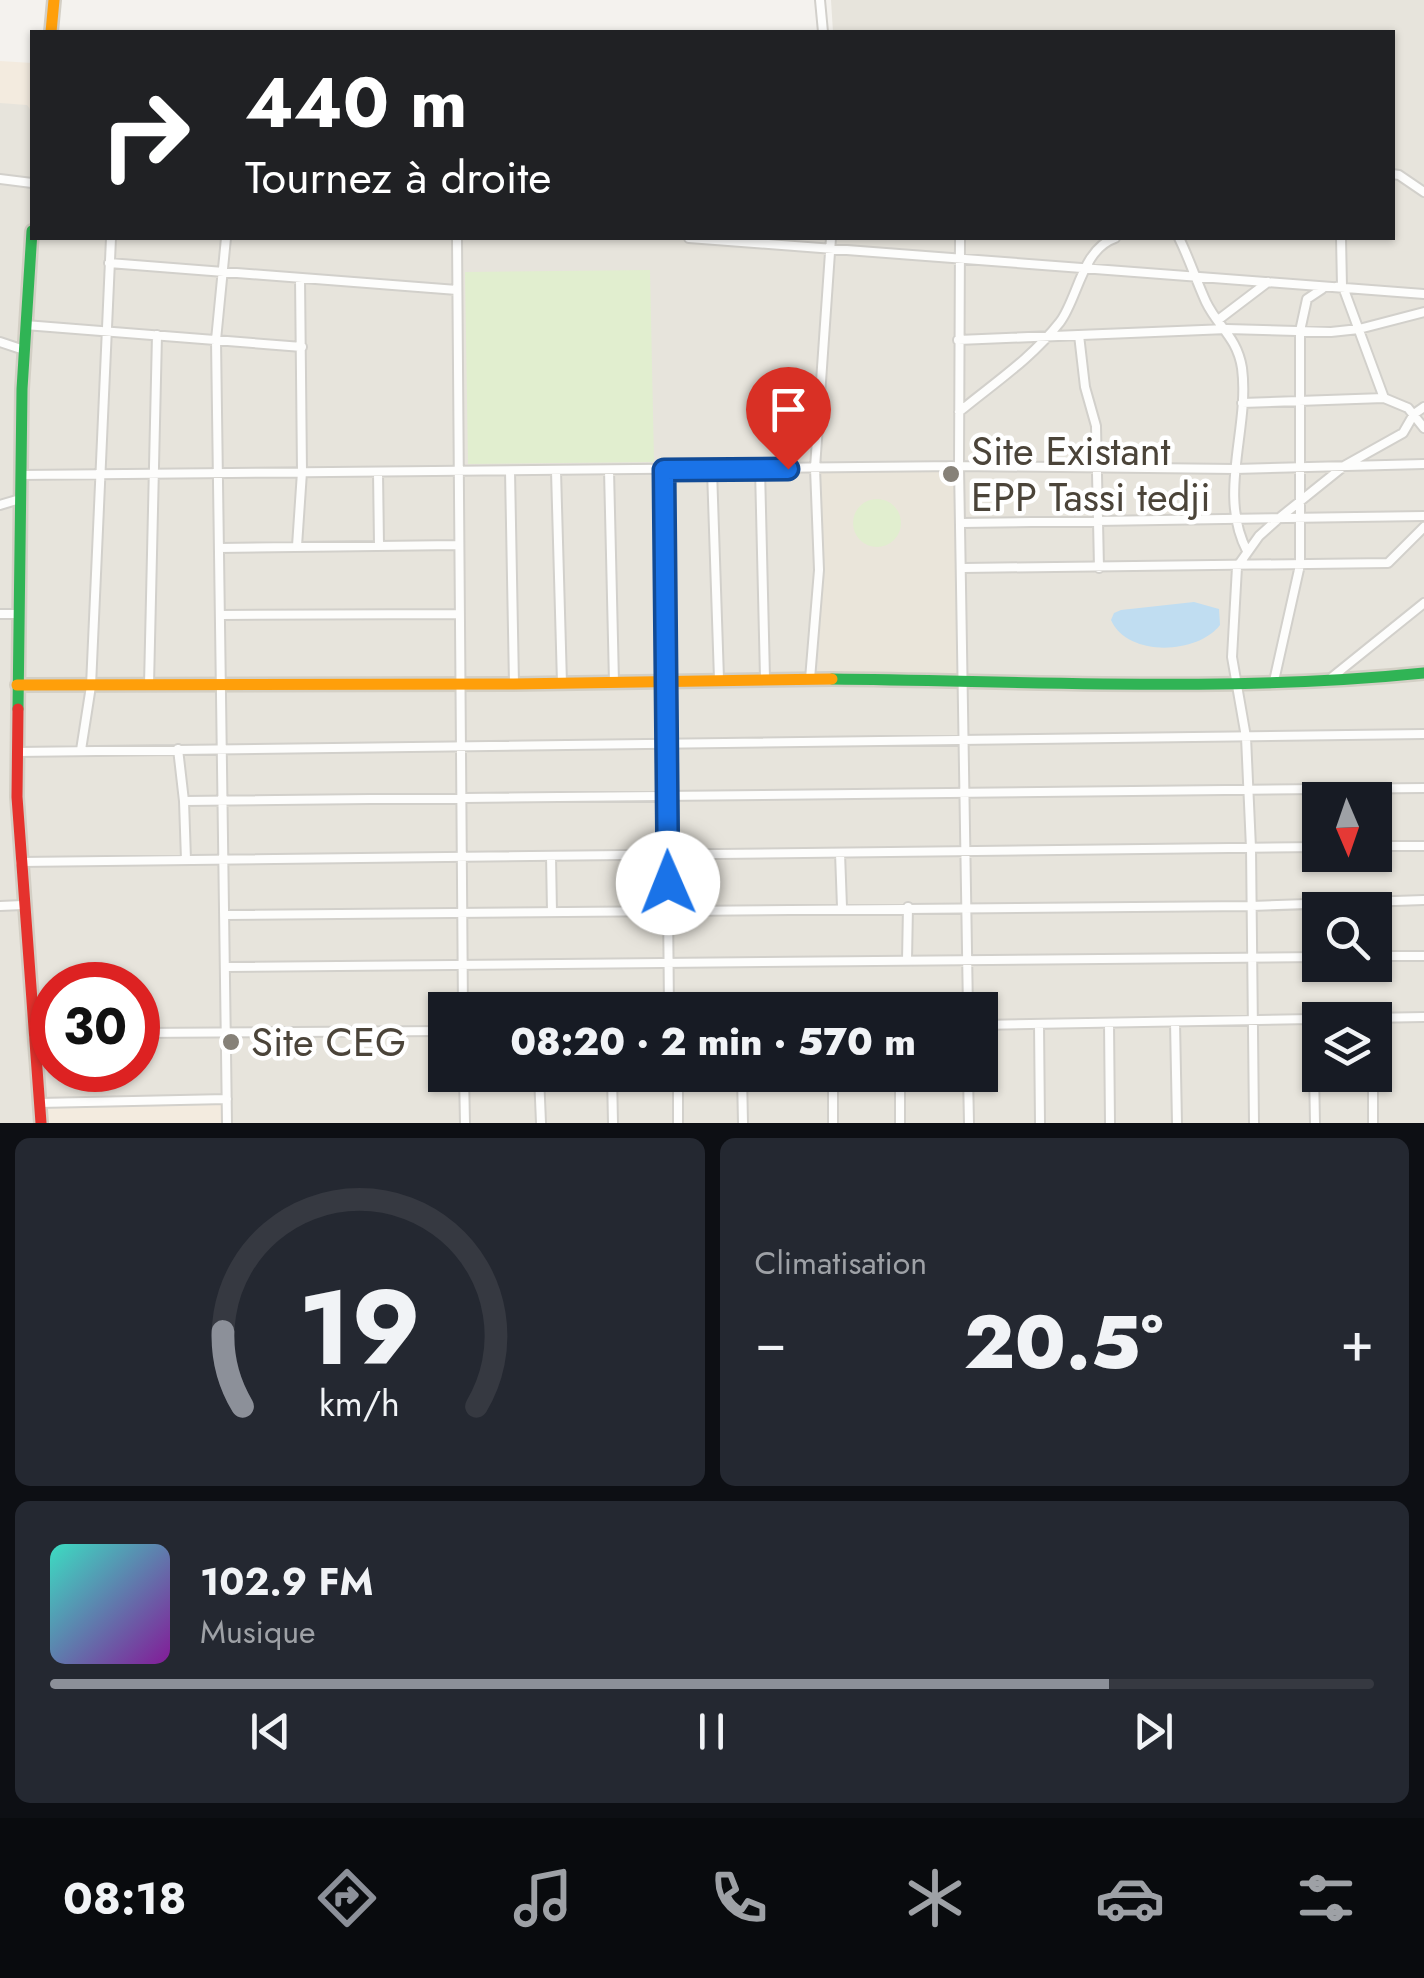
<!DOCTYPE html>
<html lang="fr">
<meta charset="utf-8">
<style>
:root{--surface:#171b24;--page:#242831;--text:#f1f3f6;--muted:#9ea1a6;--line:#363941;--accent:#8c9099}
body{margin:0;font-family:Jost,sans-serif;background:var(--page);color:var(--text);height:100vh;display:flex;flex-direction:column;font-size:38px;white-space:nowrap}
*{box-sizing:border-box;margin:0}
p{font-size:32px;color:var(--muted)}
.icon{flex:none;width:55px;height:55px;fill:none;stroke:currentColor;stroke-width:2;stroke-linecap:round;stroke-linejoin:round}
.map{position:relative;height:1123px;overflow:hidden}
.sheet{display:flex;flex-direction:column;gap:15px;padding:15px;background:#0d0f14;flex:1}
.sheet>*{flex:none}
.top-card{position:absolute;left:30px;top:30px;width:1365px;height:210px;border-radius:0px;box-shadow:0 2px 8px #0004;background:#202124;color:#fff;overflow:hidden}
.needle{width:65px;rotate:178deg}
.fabs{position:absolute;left:1302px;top:782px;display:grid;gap:20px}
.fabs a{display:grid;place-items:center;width:90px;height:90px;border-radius:0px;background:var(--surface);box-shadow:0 2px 8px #0004;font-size:50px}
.speed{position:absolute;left:30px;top:962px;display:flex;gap:20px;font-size:50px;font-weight:700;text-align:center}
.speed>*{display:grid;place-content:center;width:130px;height:130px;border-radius:50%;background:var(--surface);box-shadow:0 2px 8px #0004;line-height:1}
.speed .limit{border:15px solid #d22;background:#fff;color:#111}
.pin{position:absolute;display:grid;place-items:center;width:85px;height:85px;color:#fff;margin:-102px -42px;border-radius:50% 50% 50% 0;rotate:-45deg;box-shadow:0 0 10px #0007}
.pin .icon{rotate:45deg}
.me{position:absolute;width:110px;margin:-55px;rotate:359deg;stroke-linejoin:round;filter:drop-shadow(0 0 8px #0008)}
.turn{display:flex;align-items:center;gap:35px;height:210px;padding:0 50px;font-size:45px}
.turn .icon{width:130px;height:130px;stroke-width:2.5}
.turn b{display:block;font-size:70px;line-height:85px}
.big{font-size:75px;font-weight:800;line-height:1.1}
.sheet .tile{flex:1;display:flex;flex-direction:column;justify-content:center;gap:15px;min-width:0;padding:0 35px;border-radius:15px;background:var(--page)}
.sheet .dial{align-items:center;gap:0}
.dial svg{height:260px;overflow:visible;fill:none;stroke:var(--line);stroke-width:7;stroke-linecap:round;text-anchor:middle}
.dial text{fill:var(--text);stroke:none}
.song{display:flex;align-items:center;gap:30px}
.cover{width:120px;height:120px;border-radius:15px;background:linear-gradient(135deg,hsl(170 70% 55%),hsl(290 70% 35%))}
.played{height:10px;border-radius:5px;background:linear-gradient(90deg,var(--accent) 80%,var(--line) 80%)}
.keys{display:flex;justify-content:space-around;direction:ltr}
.heat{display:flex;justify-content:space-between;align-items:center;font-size:55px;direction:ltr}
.sheet .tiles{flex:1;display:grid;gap:15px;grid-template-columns:1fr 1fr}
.tile:last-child{grid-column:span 2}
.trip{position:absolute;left:428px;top:992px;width:570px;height:100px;border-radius:0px;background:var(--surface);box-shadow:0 2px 8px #0004;font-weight:800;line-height:100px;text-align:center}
.dock{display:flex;height:160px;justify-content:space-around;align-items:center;background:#090b0e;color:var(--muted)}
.dock .icon{width:70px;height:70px}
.dock .active{color:var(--accent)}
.dock b{font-size:45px;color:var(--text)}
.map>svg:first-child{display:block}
</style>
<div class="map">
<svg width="1424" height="1123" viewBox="0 0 1424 1123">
<rect width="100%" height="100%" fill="#f4f2ee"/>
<path fill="#e7e4dc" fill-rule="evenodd" d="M831 0H1424V1123H0V99L32 102V238H627L657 240V238H1392V32H833ZM1320 800H1375V855H1320ZM1320 910H1375V965H1320ZM52 985H138V1070H52ZM445 1010H980V1075H445ZM1320 1020H1375V1075H1320Z"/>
<path fill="#f3ebdf" d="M0 61 32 63V112L27 105 0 103Z
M222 1102 223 1123H47L46 1107Z"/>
<path fill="#eae5da" d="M956 470 962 676 818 672 824 554 819 473Z"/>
<path fill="#e1eecf" d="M650 270 654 462 468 464 465 272Z
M853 523a24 24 0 1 1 48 0a24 24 0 1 1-48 0Z"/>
<path fill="#c0ddf1" d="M1194 602 1219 609 1220 625C1198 654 1128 658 1111 620L1114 613 1121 610Z"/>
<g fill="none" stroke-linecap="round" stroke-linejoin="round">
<defs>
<path id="street" d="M820 0 823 32
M1392 174 1399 175 1424 192
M0 179 32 183
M226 238 216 340 227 1123
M457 238 463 1010
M689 238 1424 294
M960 238 959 466 968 1010
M1179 238C1189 258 1196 280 1206 302 1218 327 1237 337 1242 368 1250 429 1217 493 1247 551
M109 263 457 290
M1336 287 1342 286 1341 238
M1343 287 1384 398 1408 408 1424 428
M1218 320 1268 282
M25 325 302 347
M1079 335 1085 387 1096 426 1099 568
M958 340 1227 329 1331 332 1359 329 1424 312
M0 342 24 350
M1242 403 1384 398
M959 412C994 383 1031 359 1060 322 1078 298 1082 249 1115 238
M760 469 765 678
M609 470 614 682
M664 470 669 1010
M712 470 719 679
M510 471 514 684
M556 471 562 683
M378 472 379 545
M20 475 959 466 1235 469 1424 464
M0 505 20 499
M961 523 1424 516
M297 546 302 472 300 278
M219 548 458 545
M963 568 1388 563 1424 527
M0 614H18
M220 615 459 614
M1331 678 1424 603
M810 679 819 570 815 468 831 238
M1274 681 1300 565V331L1307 299 1322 289
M149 685 157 335
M178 749 184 801 186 860
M81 750 91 686 111 238
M17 752 1424 734
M184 801 1424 788
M1375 846H1424
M840 853 842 907
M551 856 552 912
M20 862 1320 847
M0 906 23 905
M225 915 1252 906 1424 900
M1375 956H1424
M907 960 908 907
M226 967 1320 957
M1313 1019 1315 1123
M1175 1022 1177 1123
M1109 1023 1110 1123
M1039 1024 1040 1123
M980 1025 1424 1017
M138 1033 445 1031
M33 1036 52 1035
M464 1075 465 1123
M539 1075 541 1123
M612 1075 613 1123
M742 1075 743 1123
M968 1075 969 1123
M1373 1075V1123
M39 1103 227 1099
M678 1123V1075
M833 1123V1075
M900 1123V1075
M1254 1123 1251 848 1246 737 1232 657 1237 567 1259 536 1278 519 1344 466 1403 433 1414 414 1424 407"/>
<path id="fast" d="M832 679C1028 681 1228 693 1424 673
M18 709 22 389 32 231"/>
<path id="slow" d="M51 32 54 0
M17 685 514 684 832 679"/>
<path id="jam" d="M18 709 17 797 41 1123"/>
</defs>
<use href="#street" stroke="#d2d0cb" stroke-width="12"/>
<use href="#fast" stroke="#d3cfc5" stroke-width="16"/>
<use href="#slow" stroke="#d3cfc5" stroke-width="16"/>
<use href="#jam" stroke="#d3cfc5" stroke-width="16"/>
<use href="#street" stroke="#fdfdfc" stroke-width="8"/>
<use href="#fast" stroke="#30b455" stroke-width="11"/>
<use href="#slow" stroke="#ff9f0a" stroke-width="11"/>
<use href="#jam" stroke="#e5322d" stroke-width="11"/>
</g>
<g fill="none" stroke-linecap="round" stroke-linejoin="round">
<defs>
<path id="route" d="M668 883 664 470 788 469"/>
</defs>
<use href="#route" stroke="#114b97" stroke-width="25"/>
<use href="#route" stroke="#1a73e8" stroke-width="18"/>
</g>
<g fill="#868178" stroke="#fff" stroke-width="4">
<circle cx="951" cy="474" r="10"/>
<circle cx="231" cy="1042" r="10"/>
</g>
<g text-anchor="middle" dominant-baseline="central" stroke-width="9" stroke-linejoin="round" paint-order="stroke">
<g font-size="40" fill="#4b4439" stroke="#fff" text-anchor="start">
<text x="971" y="451">Site Existant<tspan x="971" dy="46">EPP Tassi tedji</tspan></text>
<text x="251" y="1042">Site CEG</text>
</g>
</g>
</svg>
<div class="fabs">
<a><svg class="needle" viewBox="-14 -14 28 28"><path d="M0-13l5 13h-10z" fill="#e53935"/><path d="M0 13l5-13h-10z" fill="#9ea1a6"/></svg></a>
<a><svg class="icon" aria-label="search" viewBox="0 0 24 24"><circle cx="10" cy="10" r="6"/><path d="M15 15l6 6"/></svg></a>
<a><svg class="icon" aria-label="layers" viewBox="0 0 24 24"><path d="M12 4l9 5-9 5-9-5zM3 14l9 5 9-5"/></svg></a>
</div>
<div class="speed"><div class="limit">30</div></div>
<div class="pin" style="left:788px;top:469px;background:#d93025"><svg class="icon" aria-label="arrive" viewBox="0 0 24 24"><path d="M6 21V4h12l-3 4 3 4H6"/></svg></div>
<svg class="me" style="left:668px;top:883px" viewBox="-20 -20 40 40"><circle r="19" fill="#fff"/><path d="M0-13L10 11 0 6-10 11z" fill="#1a73e8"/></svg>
<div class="trip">08:20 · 2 min · 570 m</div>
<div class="top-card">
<div class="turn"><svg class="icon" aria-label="right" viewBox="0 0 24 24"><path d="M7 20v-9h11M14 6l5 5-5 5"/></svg><div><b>440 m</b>Tournez à droite</div></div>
</div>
</div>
<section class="sheet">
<div class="tiles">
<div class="tile dial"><svg viewBox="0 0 100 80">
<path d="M14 69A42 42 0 1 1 86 69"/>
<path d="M14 69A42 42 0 0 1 8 46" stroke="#8c9099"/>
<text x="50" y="56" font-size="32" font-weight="700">19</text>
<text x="50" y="72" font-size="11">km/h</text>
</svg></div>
<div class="tile"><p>Climatisation</p>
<div class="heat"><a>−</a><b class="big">20.5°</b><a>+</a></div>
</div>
<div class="tile">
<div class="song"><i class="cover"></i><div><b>102.9 FM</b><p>Musique</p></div></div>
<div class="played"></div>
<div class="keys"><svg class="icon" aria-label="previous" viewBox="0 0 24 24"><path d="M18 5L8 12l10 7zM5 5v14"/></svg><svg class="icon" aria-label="pause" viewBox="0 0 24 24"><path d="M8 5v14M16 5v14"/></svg><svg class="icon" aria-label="next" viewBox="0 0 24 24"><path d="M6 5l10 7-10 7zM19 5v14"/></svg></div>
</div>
</div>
</section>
<nav class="dock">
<b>08:18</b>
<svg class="icon active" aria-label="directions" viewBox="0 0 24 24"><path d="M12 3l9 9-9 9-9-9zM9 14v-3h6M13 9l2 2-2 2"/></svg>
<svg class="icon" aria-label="music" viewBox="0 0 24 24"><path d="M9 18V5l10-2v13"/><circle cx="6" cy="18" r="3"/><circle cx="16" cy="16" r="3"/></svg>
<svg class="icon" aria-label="phone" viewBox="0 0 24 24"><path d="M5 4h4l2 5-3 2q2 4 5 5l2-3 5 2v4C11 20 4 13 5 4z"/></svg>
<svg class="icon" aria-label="climate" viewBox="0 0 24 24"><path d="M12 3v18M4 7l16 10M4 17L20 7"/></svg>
<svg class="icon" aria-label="car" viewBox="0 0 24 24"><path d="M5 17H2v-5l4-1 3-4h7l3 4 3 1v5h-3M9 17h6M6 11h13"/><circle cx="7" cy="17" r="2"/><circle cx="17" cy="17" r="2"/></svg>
<svg class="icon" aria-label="filters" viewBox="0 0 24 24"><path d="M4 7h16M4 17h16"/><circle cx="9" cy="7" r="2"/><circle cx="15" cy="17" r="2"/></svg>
</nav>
